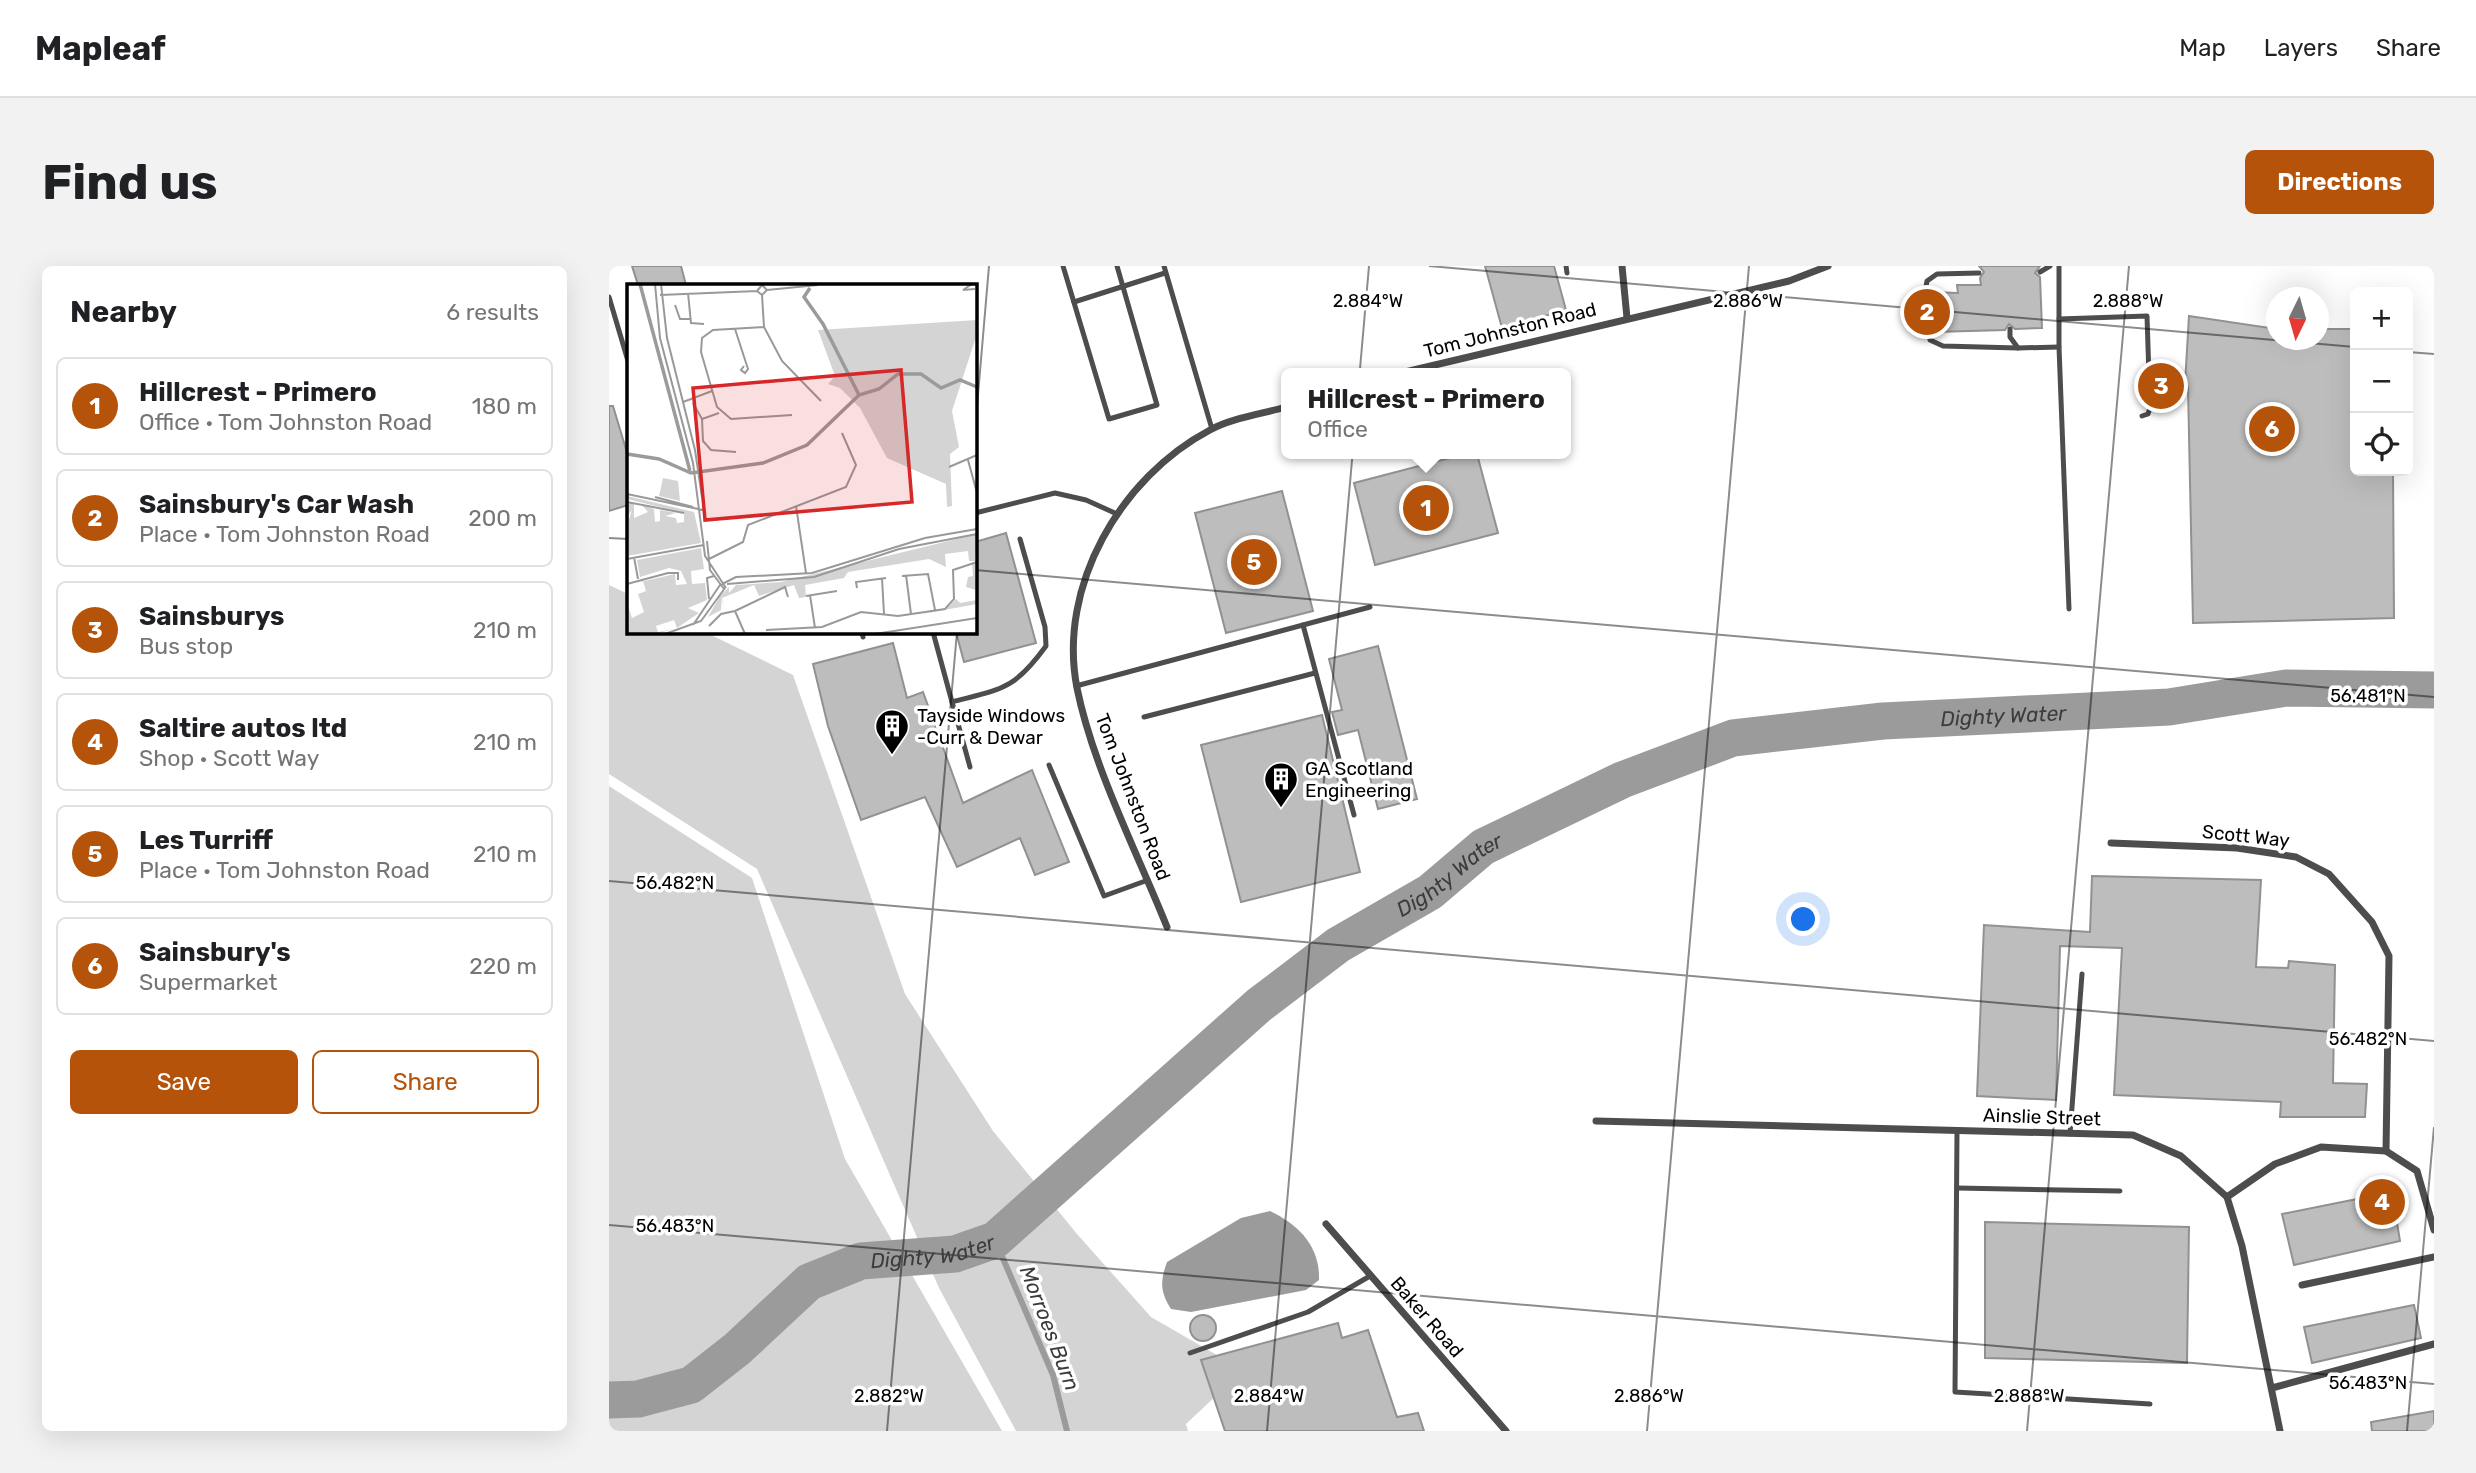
<!DOCTYPE html>
<meta charset="utf-8">
<style>
:root{--surface:#fff;--page:#f2f2f2;--text:#202124;--muted:#757577;--line:#e0e0e0;--accent:#b45309}
body{margin:0;font-family:Rubik,sans-serif;background:var(--page);color:var(--text)}
.controls{position:absolute;right:21px;top:21px;display:grid;overflow:hidden;border-radius:10px;box-shadow:0 7px 28px #0002}
.controls button{width:63px;height:63px;display:grid;place-items:center;padding:0;border:0;border-bottom:2px solid var(--line);background:var(--surface);color:var(--text);font:35px sans-serif}
.compass{position:absolute;left:1657px;top:21px;width:63px;height:63px;border-radius:50%;background:var(--surface);box-shadow:0 7px 28px #0002;rotate:185deg}
.you{position:absolute;left:1195px;top:654px;width:24px;height:24px;margin:-18px;border:5px solid #fff;border-radius:50%;background:#1a73e8;box-shadow:0 0 0 10px #1a73e833}
.badge{display:grid;place-items:center;width:46px;height:46px;border-radius:50%;background:var(--accent);color:#fff;font-size:23px;font-weight:700}
.pin{position:absolute;translate:-50% -50%;border:4px solid #fff;box-shadow:0 2px 7px #0006}
.popup{position:absolute;left:672px;top:102px;width:290px;height:91px;box-sizing:border-box;display:grid;place-content:center;border-radius:10px;background:var(--surface);filter:drop-shadow(0 2px 5px #0005);font-size:23px;white-space:nowrap;color:var(--muted)}
.popup b{font-size:26px;color:var(--text)}
.popup::after{content:'';position:absolute;left:50%;top:100%;margin-left:-14px;border:14px solid transparent;border-top-color:var(--surface)}
.list{margin:0;padding:0;list-style:none}
h2{display:flex;justify-content:space-between;align-items:center;height:91px;margin:0;padding:0 28px;font-size:30px}
h2 small{font-size:23px;font-weight:400;color:var(--muted)}
.list li{display:grid;grid-template-columns:46px 1fr auto;gap:21px;align-items:center;box-sizing:border-box;height:98px;margin:0 14px 14px;padding:0 14px;border:2px solid var(--line);border-radius:10px}
.list b{display:block;font-size:26px;white-space:nowrap}
.list p{margin:0;font-size:23px;white-space:nowrap;color:var(--muted)}
.list em{font-size:23px;font-style:normal;color:var(--muted)}
.actions{display:flex;gap:14px;padding:21px 28px}
.actions a{flex:1;padding:16px 0;border:2px solid var(--accent);border-radius:10px;text-align:center;font-size:24px;color:var(--accent)}
.actions .main{background:var(--accent);color:#fff}
.icon{flex:none;width:38px;height:38px;fill:none;stroke:currentColor;stroke-width:2;stroke-linecap:round;stroke-linejoin:round}
.map{position:relative;flex:none;width:1825px;height:1165px;overflow:hidden;border-radius:10px}
header{display:flex;align-items:center;gap:42px;box-sizing:border-box;height:98px;padding:0 35px;background:var(--surface);border-bottom:2px solid var(--line)}
header strong{font-size:33px}
nav{display:flex;gap:38px;margin-inline-start:auto;font-size:24px}
.intro{display:flex;align-items:center;justify-content:space-between;box-sizing:border-box;height:168px;padding:0 42px}
h1{margin:0;font-size:49px}
.button{padding:18px 32px;border-radius:10px;background:var(--accent);color:#fff;font-size:24px;font-weight:700}
main{display:flex;gap:42px;padding:0 42px}
aside{flex:1;background:var(--surface);border-radius:10px;box-shadow:0 7px 28px #0002}
.map>svg:first-child{display:block}
</style>
<header>
<strong>Mapleaf</strong>
<nav><a>Map</a><a>Layers</a><a>Share</a></nav>
</header>
<div class="intro"><h1>Find us</h1><a class="button">Directions</a></div>
<main>
<aside>
<h2>Nearby<small>6 results</small></h2>
<ul class="list">
<li><span class="badge">1</span><div><b>Hillcrest - Primero</b><p>Office · Tom Johnston Road</p></div><em>180 m</em></li>
<li><span class="badge">2</span><div><b>Sainsbury's Car Wash</b><p>Place · Tom Johnston Road</p></div><em>200 m</em></li>
<li><span class="badge">3</span><div><b>Sainsburys</b><p>Bus stop</p></div><em>210 m</em></li>
<li><span class="badge">4</span><div><b>Saltire autos ltd</b><p>Shop · Scott Way</p></div><em>210 m</em></li>
<li><span class="badge">5</span><div><b>Les Turriff</b><p>Place · Tom Johnston Road</p></div><em>210 m</em></li>
<li><span class="badge">6</span><div><b>Sainsbury's</b><p>Supermarket</p></div><em>220 m</em></li>
</ul>
<div class="actions"><a class="main">Save</a><a>Share</a></div>
</aside>
<div class="map">
<svg width="1825" height="1165" viewBox="0 0 1825 1165">
<rect width="100%" height="100%" fill="#fff"/>
<!-- green -->
<g fill="#d4d4d4">
<path d="M0 319 19 328V366H96L184 409 296 728 384 865 468 968 542 1051 613 1092 644 1095 577 1158 579 1165H407L330 1022 148 603 0 508Z"/>
<path d="M0 520 143 612 236 893 393 1165H0Z"/>
</g>
<!-- water -->
<path fill="#9b9b9b" d="M661 945C690 959 711 980 710 1014L697 1024 582 1046 562 1043C551 1026 551 1015 558 996L632 952Z"/>
<g fill="none" stroke-linecap="round" stroke-linejoin="round">
<!-- stream -->
<path stroke="#9b9b9b" stroke-width="6" d="M386 974 444 1109 458 1165"/>
<!-- river -->
<path stroke="#9b9b9b" stroke-width="37" id="s1" d="M0 1134 29 1133 82 1119 128 1083 200 1016 252 995 346 988 386 974 650 739 729 679 821 626 874 581 1013 514 1124 472 1274 455 1560 441 1677 422 1825 424"/>
</g>
<!-- building -->
<g fill="#bdbdbd" stroke="#919191" stroke-width="2">
<path d="M23 0H72L77 19H29Z"/>
<path d="M876 0H945L957 44 893 62Z"/>
<path d="M1370 0H1431L1426 7 1431 11 1433 62 1406 63 1400 58 1396 64 1325 66 1320 61 1310 66 1309 26 1317 31 1321 26 1349 27 1348 19H1372L1371 12 1375 6Z"/>
<path d="M1580 50 1668 63V74H1710V63H1746V205H1784L1785 352 1584 357 1579 121 1576 118Z"/>
<path d="M0 140H4L19 190V239L0 245Z"/>
<path d="M856 188H868L889 267 766 299 745 217Z"/>
<path d="M673 225 704 345 617 367 586 247Z"/>
<path d="M397 267 427 377 355 396 347 366H366V276Z"/>
<path d="M284 377 298 432 314 426 354 537 423 504 460 596 426 609 411 572 348 601 316 531 252 554 219 460 204 398Z"/>
<path d="M769 380 808 533 769 543 749 464 729 469 723 446 733 444 720 393Z"/>
<path d="M713 449 751 606 632 636 592 479Z"/>
<path d="M1483 610 1652 614 1647 701 1679 702 1680 695 1726 699 1724 817 1758 818 1756 851H1671L1672 836 1505 829 1513 682 1451 680 1447 834 1368 830 1375 659 1481 666Z"/>
<path d="M1783 926 1791 975 1685 999 1673 948Z"/>
<path d="M1376 956 1580 961 1578 1097 1376 1092Z"/>
<path d="M1805 1039 1812 1072 1703 1097 1695 1061Z"/>
<circle cx="594" cy="1062" r="13"/>
<path d="M729 1057 733 1072 759 1064 788 1151 809 1147 815 1165H616L592 1094Z"/>
<path d="M1825 1145V1165H1763L1762 1156Z"/>
</g>
<g fill="none" stroke-linecap="round" stroke-linejoin="round">
<!-- service -->
<g stroke="#4d4d4d" stroke-width="5">
<path d="M454 0 500 153 548 139 508 0"/>
<path d="M555 0 603 163"/>
<path d="M957 0 958 7"/>
<path d="M1450 0V81L1460 343"/>
<path d="M1431 6 1441 0"/>
<path d="M1316 26 1318 15 1328 8 1370 7"/>
<path d="M0 31 19 95"/>
<path d="M465 36 556 7"/>
<path d="M1450 53 1538 50 1541 142 1539 148 1533 150"/>
<path d="M1401 63V71L1409 82 1450 81"/>
<path d="M1320 66 1321 74 1334 80 1409 82"/>
<path d="M366 247 446 227 477 234 508 248"/>
<path d="M694 359 745 549"/>
<path d="M253 366 254 371"/>
<path d="M324 366 343 436C393 423 405 424 437 380L436 361 411 273"/>
<path d="M467 420 761 341"/>
<path d="M343 436 361 501"/>
<path d="M535 451 706 407"/>
<path d="M440 499 495 630 539 614"/>
<path d="M1348 865 1346 1126 1541 1138"/>
<path d="M1461 868 1473 708"/>
<path d="M1348 922 1511 925"/>
<path d="M581 1087 699 1046 761 1010"/>
</g>
<!-- minor -->
<g stroke="#4d4d4d" stroke-width="7">
<path d="M1013 0 1018 52"/>
<path d="M792 107 1180 15 1219 0"/>
<path d="M1502 577 1628 582 1687 591 1720 608 1763 656 1780 690 1777 885"/>
<path d="M558 661C528 586 484 501 468 422 448 320 512 211 601 164 623 152 653 148 677 141"/>
<path d="M987 855 1524 869 1572 890 1618 931 1633 980 1671 1165"/>
<path d="M1618 931 1666 898 1712 881 1777 885 1808 905 1825 964"/>
<path d="M717 958 897 1165"/>
<path d="M1693 1019 1825 991"/>
<path d="M1663 1122 1825 1078"/>
</g>
</g>
<!-- ticks -->
<path fill="none" stroke="#000" stroke-width="2" stroke-opacity="0.45" d="M820 0 1746 81M1799 86 1825 88M366 164 380 0M0 272 19 273M366 304 1825 431M0 615 1825 775M0 959 1825 1118M278 1165 348 366M658 1165 760 0M1038 1165 1140 0M1418 1165 1520 0M1798 1165 1825 861"/>
<!-- icons -->
<defs>
<g id="building-pin" transform="scale(1.75)"><path d="M0 17L-7.5 6A9.5 9.5 0 1 1 7.5 6Z" fill="#000" stroke="#fff"/><path d="M-4-6H4V6H1V3H-1V6H-4ZM-2.5-4.3h1.7v1.8h-1.7ZM.8-4.3h1.7v1.8H.8ZM-2.5-1h1.7V.8h-1.7ZM.8-1h1.7V.8H.8Z" fill="#fff"/></g>
</defs>
<g fill-rule="evenodd">
<use href="#building-pin" x="283" y="460"/>
<use href="#building-pin" x="672" y="513"/>
</g>
<g text-anchor="middle" dominant-baseline="central" stroke-width="7" stroke-linejoin="round" paint-order="stroke">
<!-- street labels -->
<g font-size="19" fill="#000" stroke="#fff">
<text transform="translate(901 64) rotate(-14)">Tom Johnston Road</text>
<text transform="translate(524 531) rotate(69)">Tom Johnston Road</text>
<text transform="translate(1637 570) rotate(6)">Scott Way</text>
<text transform="translate(1433 851) rotate(2)">Ainslie Street</text>
<text transform="translate(818 1051) rotate(49)">Baker Road</text>
</g>
<!-- poi labels -->
<g font-size="19" fill="#000" stroke="#fff" text-anchor="start">
<text x="308" y="449">Tayside Windows<tspan x="308" dy="22">-Curr &amp; Dewar</tspan></text>
<text x="696" y="502">GA Scotland<tspan x="696" dy="22">Engineering</tspan></text>
</g>
<!-- water labels -->
<g font-size="21" font-style="italic" fill="#3c3c3c" stroke="#fff">
<text stroke="none"><textPath href="#s1" startOffset="1606">Dighty Water</textPath></text>
<text stroke="none"><textPath href="#s1" startOffset="1018">Dighty Water</textPath></text>
<text stroke="none"><textPath href="#s1" startOffset="369">Dighty Water</textPath></text>
<text transform="translate(441 1062) rotate(69)">Morroes Burn</text>
</g>
</g>
<!-- overview -->
<g transform="translate(18 18)">
<rect width="350" height="350" fill="#fff"/>
<path d="M350 36V50L325 127 332 163 323 170 325 222 320 223 319 200 260 174 233 124 213 104 201 100 208 92 191 46ZM36 194 51 197 53 217 32 212ZM0 212 67 228 74 259 0 272V241L5 226 0 233V219H7V234L21 228 15 221 27 225 28 238 33 237V226L49 229 38 232 49 234 50 239 57 238V229L0 215ZM350 250 348 277H342L341 267 318 270 319 283 302 275 221 288 217 294 178 301 179 313 172 314 167 301 132 312 127 301 95 314 98 325 95 312 94 326 81 333 93 312 102 303V309L109 301 154 298ZM74 264 77 285 64 287 65 300 78 299 80 316 61 324 72 329 50 344 47 336 29 342 31 348 47 345 28 350H0V319L5 334 17 328 11 310 19 307 16 297 9 299 48 290 49 301 60 300 54 287 42 284 13 293 10 276ZM345 280H350V320L284 332 319 325 329 315 333 319 350 316 349 306 339 303 341 293 346 292Z" fill="#d4d4d4"/>
<path fill="none" stroke="#9b9b9b" stroke-width="3.5" d="M13 0 63 187M183 4 177 13 196 40 232 111M0 170 32 175 64 189 136 179 180 161 232 111 252 105 271 90H294L314 104 333 96 350 103"/>
<path fill="none" stroke="#999" stroke-width="2" d="M28 0 33 54 66 179 78 272 99 304M34 0 40 54 68 166 75 213M345 0 336 6 348 5M140 6 191 1M61 9 64 39 77 40M33 11 130 7 135 11 140 6 135 1 130 7M135 11 137 43 155 77 194 117M48 21 53 35H64M137 43 86 46 75 54 74 68 90 123 104 135 165 131M108 45 121 85 118 89 114 86 117 82M56 118 85 107M66 119 75 135 92 129M75 135 76 157 84 166 109 168M341 176 350 209M322 183 350 171M0 210 76 226M28 213 66 223M0 218 57 229M169 222 179 289M80 257 83 286 97 305M7 273 11 295M0 275 77 261M82 275 116 258 121 241 219 203 229 181 215 149M279 291 284 330M275 292 301 290 308 326M255 294 257 330M0 300 41 289H51V296M100 300 187 293 272 265 350 250M230 304 229 298 259 294M183 311 188 344M179 312 210 307M82 315 80 294 87 292M108 327 158 303 161 313M108 327 118 350M66 341 93 301 109 293 185 289 298 254 350 245M82 342 94 330 108 327M139 346 195 343 234 328 271 332 318 325 327 315 326 286 350 278M38 350 74 337 98 304M248 350 350 334"/>
<path fill="#d62828" fill-opacity="0.15" stroke="#d62828" stroke-width="3.5" d="M274 86 285 218 78 236 66 104Z"/>
<rect width="350" height="350" fill="none" stroke="#000" stroke-width="3.5"/>
</g>
<g font-size="18" text-anchor="middle" fill="#000" stroke="#fff" stroke-width="7" stroke-linejoin="round" paint-order="stroke">
<text x="759" y="41">2.884°W</text>
<text x="1139" y="41">2.886°W</text>
<text x="1519" y="41">2.888°W</text>
<text x="1759" y="436">56.481°N</text>
<text x="66" y="623">56.482°N</text>
<text x="1759" y="779">56.482°N</text>
<text x="66" y="966">56.483°N</text>
<text x="1759" y="1123">56.483°N</text>
<text x="280" y="1136">2.882°W</text>
<text x="660" y="1136">2.884°W</text>
<text x="1040" y="1136">2.886°W</text>
<text x="1420" y="1136">2.888°W</text>
</g>
</svg>
<div class="controls">
<button>+</button>
<button>−</button>
<button><svg class="icon" aria-label="locate" viewBox="0 0 24 24"><circle cx="12" cy="12" r="6"/><path d="M12 2v4M12 18v4M2 12h4M18 12h4"/></svg></button>
</div>
<svg class="compass" viewBox="-18 -18 36 36"><path d="M0-13l5 13h-10z" fill="#e53935"/><path d="M0 13l5-13h-10z" fill="#757577"/></svg>
<div class="you"></div>
<div class="pin badge" style="left:817px;top:242px">1</div>
<div class="popup"><b>Hillcrest - Primero</b>Office</div>
<div class="pin badge" style="left:1318px;top:46px">2</div>
<div class="pin badge" style="left:1552px;top:120px">3</div>
<div class="pin badge" style="left:1773px;top:936px">4</div>
<div class="pin badge" style="left:645px;top:296px">5</div>
<div class="pin badge" style="left:1663px;top:163px">6</div>
</div>
</main>
